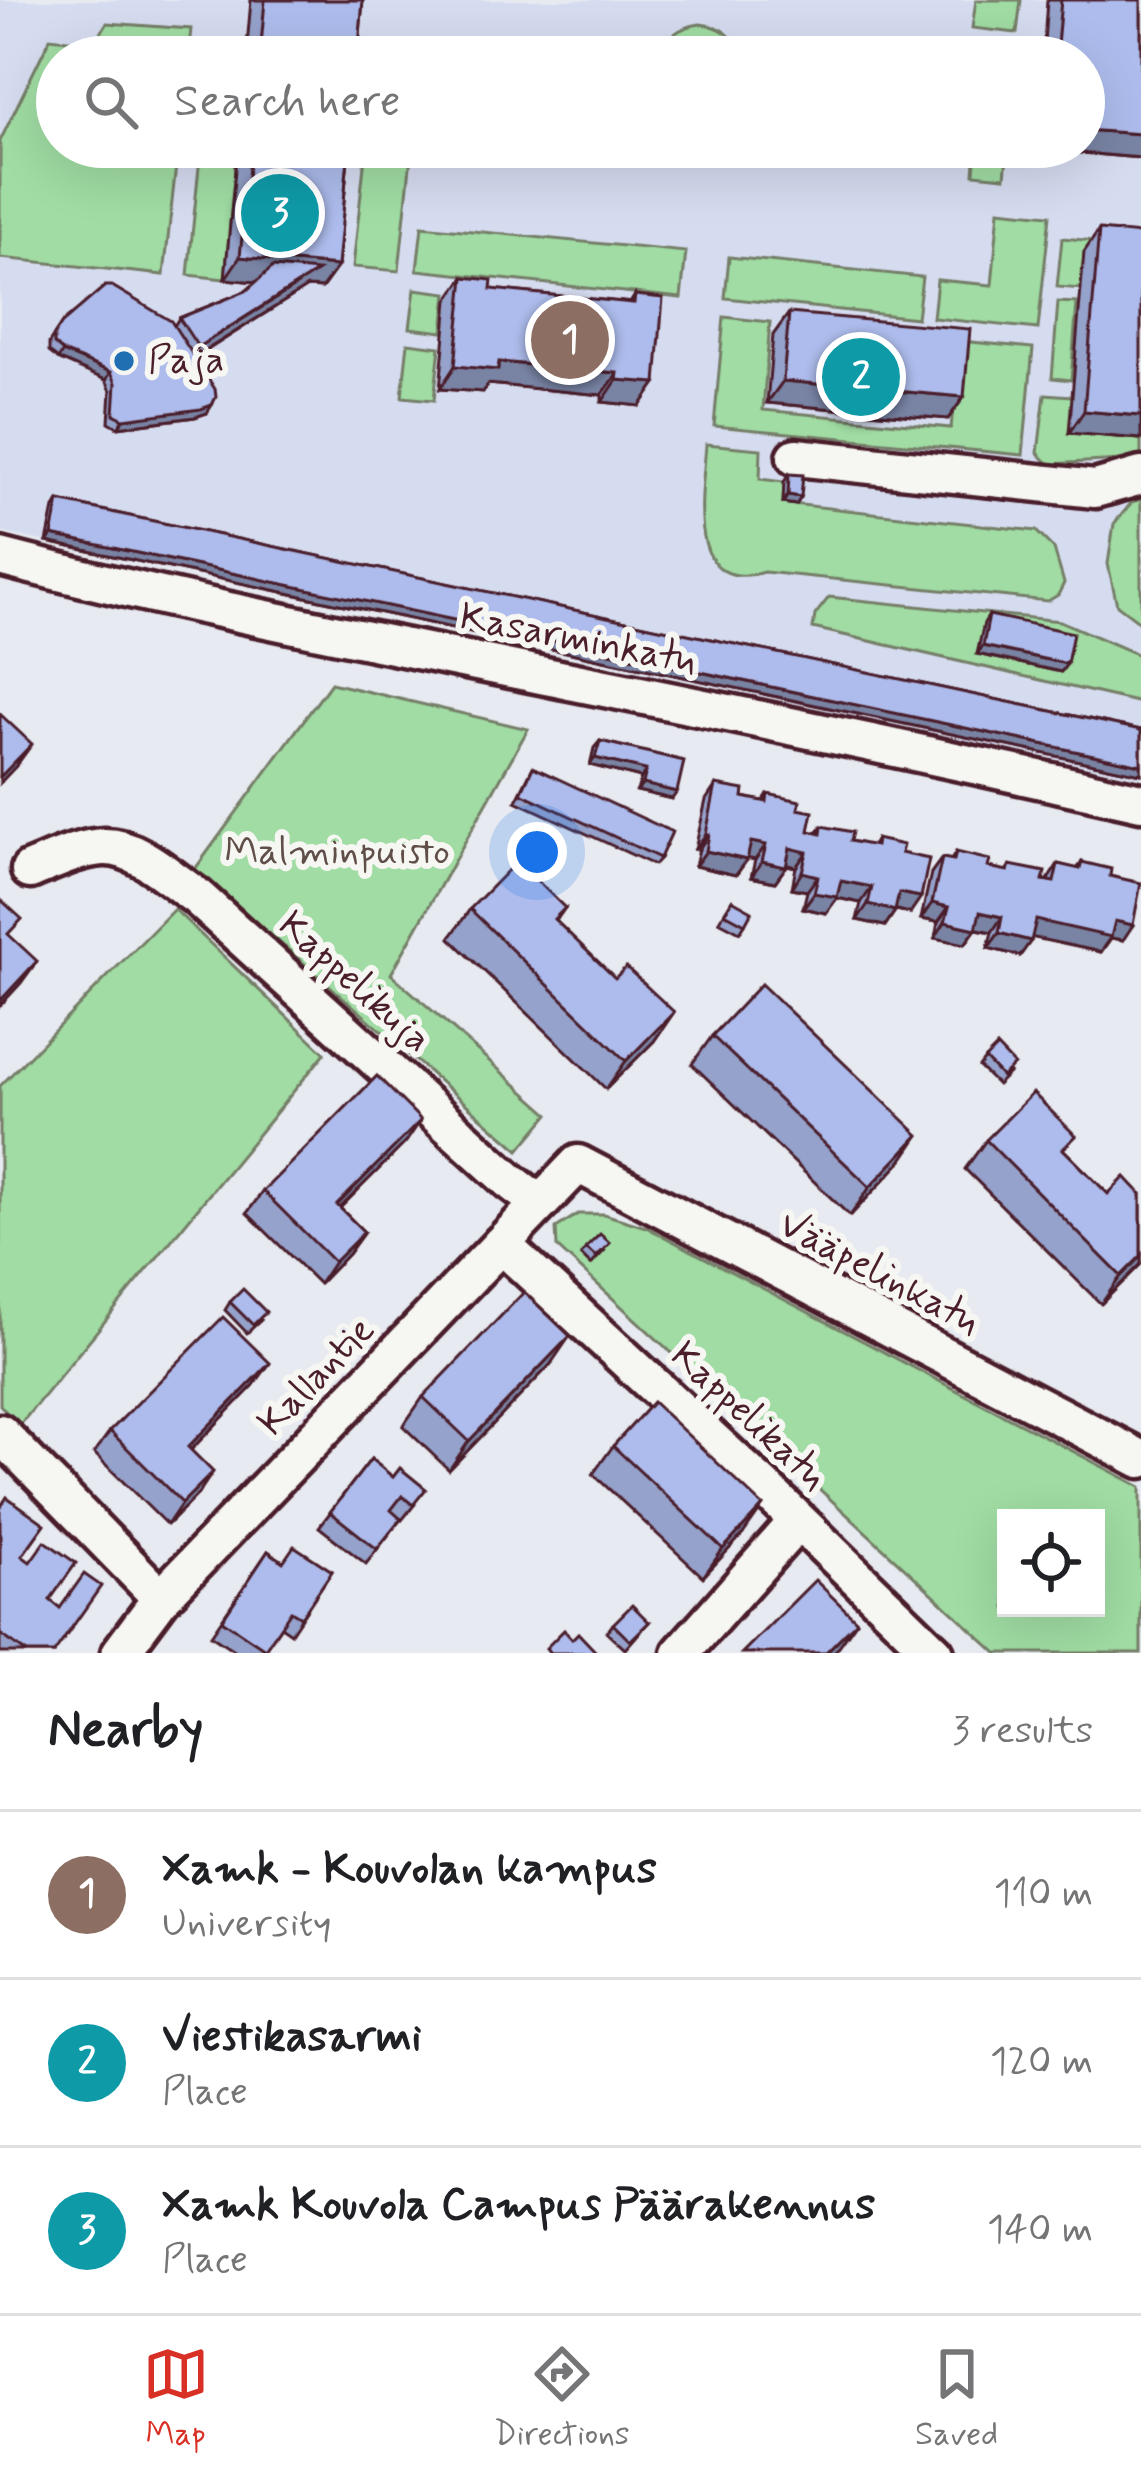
<!DOCTYPE html>
<meta charset="utf-8">
<style>
:root{--surface:#fff;--page:#f6f6f6;--text:#202124;--muted:#757577;--line:#e0e0e0;--accent:#d93025}
body{margin:0;font-family:Mynerve,sans-serif;background:var(--page);color:var(--text)}
.controls{position:absolute;right:36px;bottom:36px;display:grid;overflow:hidden;border-radius:0px;box-shadow:0 12px 48px #0002}
.controls button{width:108px;height:108px;display:grid;place-items:center;padding:0;border:0;border-bottom:3px solid var(--line);background:var(--surface);color:var(--text);font:60px sans-serif}
.you{position:absolute;left:537px;top:852px;width:42px;height:42px;margin:-30px;border:9px solid #fff;border-radius:50%;background:#1a73e8;box-shadow:0 0 0 18px #1a73e833}
.badge{display:grid;place-items:center;width:78px;height:78px;border-radius:50%;background:var(--accent);color:#fff;font-size:39px;font-weight:700}
.pin{position:absolute;translate:-50% -50%;border:6px solid #fff;box-shadow:0 3px 12px #0006}
.list{margin:0;padding:0;list-style:none}
h2{display:flex;justify-content:space-between;align-items:center;height:156px;margin:0;padding:0 48px;font-size:51px}
h2 small{font-size:39px;font-weight:400;color:var(--muted)}
.list li{display:grid;grid-template-columns:78px 1fr auto;gap:36px;align-items:center;box-sizing:border-box;height:168px;padding:0 48px;border-top:3px solid var(--line)}
.list b{display:block;font-size:45px;white-space:nowrap}
.list p{margin:0;font-size:39px;white-space:nowrap;color:var(--muted)}
.list em{font-size:39px;font-style:normal;color:var(--muted)}
.icon{flex:none;width:66px;height:66px;fill:none;stroke:currentColor;stroke-width:2;stroke-linecap:round;stroke-linejoin:round}
.map{position:relative;flex:none;width:1141px;height:1653px;overflow:hidden}
.search{position:absolute;background:var(--surface);box-shadow:0 12px 48px #0002;left:36px;right:36px;top:36px;height:132px;display:flex;align-items:center;gap:30px;box-sizing:border-box;padding:0 42px;border-radius:66px;color:var(--muted);font-size:45px}
.sheet{height:660px;background:var(--surface)}
nav{display:flex;justify-content:space-around;align-items:center;box-sizing:border-box;height:168px;border-top:3px solid var(--line);background:var(--surface);font-size:33px;color:var(--muted)}
nav a{display:grid;justify-items:center;gap:6px}
nav .on{color:var(--accent)}
.map>svg:first-child{display:block}
</style>
<div class="map">
<svg width="1141" height="1653" viewBox="0 0 1141 1653">
<rect width="100%" height="100%" fill="#e7eaf1"/>
<filter id="ink" filterUnits="userSpaceOnUse"><feTurbulence type="fractalNoise" baseFrequency=".00833" numOctaves="2"/><feDisplacementMap in="SourceGraphic" scale="24" xChannelSelector="R" yChannelSelector="G"/><feConvolveMatrix kernelMatrix="1 2 1 2 8 2 1 2 1" color-interpolation-filters="sRGB"/></filter>
<g filter="url(#ink)">
<!-- built -->
<path fill="#d6dcf0" fill-rule="evenodd" d="M0 0H1141V778L0 532ZM57 57H1084V147H57Z"/>
<!-- green -->
<g fill="#a0dca3" stroke="#757e67" stroke-width="3" fill-rule="evenodd">
<path d="M976 0H1021L1017 33 972 28Z"/>
<path d="M107 23 191 29 188 57H57V147H178L164 275 0 258V141L50 38 95 43Z"/>
<path d="M700 24C723 26 734 36 743 57H660C667 36 679 27 700 24Z"/>
<path d="M201 147H237L225 279 188 275Z"/>
<path d="M366 147H412L399 271 353 267Z"/>
<path d="M976 147H1008L1005 177 974 174Z"/>
<path d="M999 210 1050 215 1038 329 933 318 937 280 992 285Z"/>
<path d="M422 226 686 252 681 298 417 270Z"/>
<path d="M1062 238 1141 245 1084 253 1081 289 1057 287Z"/>
<path d="M729 257 922 277 917 318 725 298Z"/>
<path d="M415 289 447 293 443 332 410 328Z"/>
<path d="M1058 302 1077 303 1071 380 1052 378Z"/>
<path d="M724 317 770 322 763 410 951 428 960 341 1033 348 1023 455 714 426Z"/>
<path d="M408 343 440 347 434 400 402 397Z"/>
<path d="M1045 394 1072 396 1141 439V459L1049 464 1038 453Z"/>
<path d="M706 444 761 449 760 479 784 482 783 503 1036 531 1054 549 1064 583 1058 595 1048 601 764 572C683 595 703 491 706 444Z"/>
<path d="M1141 499V623L1117 605 1108 564 1114 524 1132 502Z"/>
<path d="M829 597 1060 621 1141 656V703L813 628 815 615Z"/>
<path d="M331 683 528 729 391 974 549 1114 519 1150 195 869Z"/>
<path d="M174 909 325 1053 19 1426 0 1405V1086Z"/>
<path d="M578 1214H604L646 1227 1141 1487V1653H997L557 1247 556 1228ZM1006 1518H1096V1608H1006Z"/>
</g>
<g fill="none" stroke-linecap="round" stroke-linejoin="round">
<!-- street casing -->
<g stroke="#4a1f2b" stroke-width="45">
<g id="street">
<path d="M796 457 1095 489 1141 476"/>
<path d="M0 557C188 606 380 642 570 681 761 719 951 759 1141 802"/>
<path d="M30 870C53 861 79 848 104 847 137 846 170 878 196 896L510 1181 539 1203"/>
<path d="M501 1244 774 1497 935 1653"/>
<path d="M0 1433 161 1598"/>
<path d="M120 1653 161 1598 578 1164 1141 1459"/>
<path d="M681 1653 798 1521"/>
</g>
</g>
<!-- street -->
<use href="#street" stroke="#f6f6f2" stroke-width="36"/>
</g>
<!-- wall -->
<g fill="#95a2cb" stroke="#4a1f2b" stroke-width="3">
<path d="M251 0H363L358 57H246Z"/>
<path d="M1047 0H1141V158L1035 149V147H1084V57H1043Z"/>
<path d="M237 147H349L338 266 322 288 307 287 195 358 207 413 195 417 118 427 109 422 111 391 106 380 58 359 49 352V343L62 323 174 326 179 318 246 291 256 282 225 279Z"/>
<path d="M1099 230 1141 439 1069 433 1084 252Z"/>
<path d="M464 277 491 289 630 303 635 295 656 383 640 406 602 402V395L488 384 483 392 440 389 448 300Z"/>
<path d="M789 313 964 397 948 419 767 403 773 335Z"/>
<path d="M789 474 801 497 796 505 783 503 784 482Z"/>
<path d="M59 501 1141 730V774L47 542 54 508Z"/>
<path d="M989 615 1061 672 977 654 984 623Z"/>
<path d="M600 741 684 761 672 799 637 791 641 778 590 765 594 748Z"/>
<path d="M533 767 660 858 654 865 516 801Z"/>
<path d="M716 785 743 797 763 801 768 794 798 809 809 831 817 833 822 826 850 841 872 846 876 839 901 853 910 913 896 910 885 926 857 920 861 903 837 898 826 913 803 908 807 891 792 888 796 867 787 865 775 882 751 877 755 860 748 858 736 875 695 866 699 849H695L706 800Z"/>
<path d="M956 852 988 867 1006 871 1010 865 1047 881 1058 864 1077 869 1082 862 1110 876 1123 940 1111 938 1101 952 1032 937 1020 956 988 948 992 932 976 929 965 944 935 938 938 922 921 919 931 873 942 858 951 860Z"/>
<path d="M732 900 745 924 740 932 719 921Z"/>
<path d="M565 908 556 921 615 978 674 1012 654 1041 606 1089 450 938 470 909Z"/>
<path d="M712 1036 899 1164 850 1216 692 1064Z"/>
<path d="M985 1059 1009 1073 997 1085 979 1067Z"/>
<path d="M986 1140 1065 1151 1108 1194H1141V1264L1101 1304 965 1169Z"/>
<path d="M406 1142 340 1208 364 1232 348 1254 319 1284 247 1213 263 1191Z"/>
<path d="M586 1248 604 1251 591 1265 581 1255Z"/>
<path d="M230 1302 261 1320 247 1333 225 1310Z"/>
<path d="M550 1365 449 1470 403 1426 423 1397Z"/>
<path d="M254 1385 191 1450 198 1494 167 1525 94 1453 110 1431Z"/>
<path d="M613 1446 743 1534 703 1577 593 1474Z"/>
<path d="M371 1459 415 1504 402 1520 401 1519 366 1564 319 1527Z"/>
<path d="M0 1508 22 1556 54 1653H0Z"/>
<path d="M268 1551 283 1561 332 1571 291 1633 281 1626 262 1653H238L211 1635Z"/>
<path d="M649 1622 625 1649 607 1632 613 1624Z"/>
</g>
<!-- shaded-wall -->
<g fill="#7984a5" stroke="#4a1f2b" stroke-width="3">
<path d="M1084 130 1141 134V158L1035 149 1036 147H1084Z"/>
<path d="M240 257 338 266 322 288 307 287 187 362 198 347 296 286 225 279Z"/>
<path d="M63 352 111 372 106 380 58 359Z"/>
<path d="M499 362 618 373 602 395 488 384 483 392 440 389 455 366Z"/>
<path d="M617 380 656 383 640 406 602 402Z"/>
<path d="M783 381 964 397 948 419 767 403Z"/>
<path d="M212 405 207 413 195 417 118 427 124 419Z"/>
<path d="M1084 411 1141 416V439L1069 433Z"/>
<path d="M788 495 801 497 796 505 783 503Z"/>
<path d="M52 535 1141 765V774L47 542Z"/>
<path d="M983 646 1067 664 1061 672 977 654Z"/>
<path d="M32 744 16 766 0 783V777Z"/>
<path d="M595 758 646 770 641 778 590 765Z"/>
<path d="M643 784 677 792 672 799 637 791Z"/>
<path d="M706 834H709L699 849H695Z"/>
<path d="M751 842 766 845 755 860 741 857Z"/>
<path d="M790 848 807 852 796 867 780 863Z"/>
<path d="M706 851 747 860 736 875 695 866Z"/>
<path d="M762 862 786 867 775 882 751 877Z"/>
<path d="M802 872 818 876 807 891 792 888Z"/>
<path d="M841 881 872 887 861 903 837 898 826 913 803 908 814 893Z"/>
<path d="M899 893 921 897 910 913 888 908Z"/>
<path d="M932 903 949 907 938 922 921 919Z"/>
<path d="M868 904 895 911 885 926 857 920Z"/>
<path d="M980 912 1002 917 992 932 969 927Z"/>
<path d="M1036 920 1115 921 1133 925 1123 940 1111 938 1101 952 1025 936Z"/>
<path d="M945 922 976 929 965 944 935 938Z"/>
<path d="M999 933 1031 941 1020 956 988 948Z"/>
<path d="M37 961 21 983 0 1006V1001Z"/>
<path d="M674 1012 654 1041 606 1089 626 1061Z"/>
<path d="M421 1120 406 1142 321 1227 337 1205Z"/>
<path d="M919 1135 899 1164 850 1216 870 1187Z"/>
<path d="M364 1232 348 1254 319 1284 334 1262Z"/>
<path d="M1141 1256V1264L1101 1304 1121 1276Z"/>
<path d="M570 1336 550 1365 449 1470 469 1441Z"/>
<path d="M270 1363 254 1385 172 1469 188 1447Z"/>
<path d="M213 1472 198 1494 167 1525 182 1503Z"/>
<path d="M763 1506 743 1534 703 1577 723 1549Z"/>
<path d="M857 1621 837 1649 833 1653H825Z"/>
</g>
<!-- building -->
<g fill="#adbcec" stroke="#4a1f2b" stroke-width="3">
<path d="M265 0H363L358 57H260Z"/>
<path d="M1061 0H1141V134L1084 130V57H1056Z"/>
<path d="M251 147H349L338 266 240 257Z"/>
<path d="M1099 230 1141 234V416L1084 411Z"/>
<path d="M273 267 318 271 198 347 179 318 246 291Z"/>
<path d="M464 277 492 280 491 289 634 303 635 295 663 298 656 383 617 380 618 373 499 362 498 370 455 366Z"/>
<path d="M105 286H112L171 321 215 389 216 397 212 405 201 409 124 419 114 414 116 383 111 372 63 352 54 344V335L62 323Z"/>
<path d="M789 313 970 329 964 397 783 381Z"/>
<path d="M789 474 803 475 801 497 788 495Z"/>
<path d="M59 501 1141 730V765L52 535Z"/>
<path d="M989 615 1073 633 1067 664 983 646Z"/>
<path d="M0 714 32 744 0 777Z"/>
<path d="M600 741 684 761 677 792 643 784 646 770 595 758Z"/>
<path d="M533 767 672 832 660 858 521 793Z"/>
<path d="M716 785 744 790 743 797 767 802 768 794 800 801 798 809 813 812 809 831 821 834 822 826 852 832 850 841 875 846 876 839 903 845 901 853 929 859 921 897 899 893 895 911 868 904 872 887 841 881 837 897 814 893 818 876 802 872 807 852 790 848 786 867 762 862 766 845 751 842 747 860 706 851 709 834H706Z"/>
<path d="M956 852 990 860 988 867 1008 871 1010 865 1045 872 1043 880 1054 882 1058 864 1080 869 1082 862 1111 869 1110 876 1141 883 1133 925 1115 921 1111 937 1036 920 1031 941 999 933 1002 917 980 912 976 929 945 922 949 907 932 903 942 858 954 860Z"/>
<path d="M517 861 565 908 554 919 615 978 626 967 674 1012 626 1061 470 909Z"/>
<path d="M0 899 22 919 8 934 37 961 0 1001Z"/>
<path d="M732 900 752 911 745 924 725 913Z"/>
<path d="M761 984 919 1135 870 1187 712 1036Z"/>
<path d="M997 1047 1014 1065 1002 1077 985 1059Z"/>
<path d="M377 1076 421 1120 337 1205 364 1232 334 1262 263 1191Z"/>
<path d="M1033 1093 1076 1136 1063 1149 1108 1194 1125 1177 1141 1194V1256L1121 1276 986 1140Z"/>
<path d="M600 1234 610 1243 596 1257 586 1248Z"/>
<path d="M243 1289 266 1312 253 1325 230 1302Z"/>
<path d="M524 1292 570 1336 469 1441 423 1397Z"/>
<path d="M223 1317 270 1363 188 1447 213 1472 182 1503 110 1431Z"/>
<path d="M653 1402 763 1506 723 1549 613 1446Z"/>
<path d="M371 1459 393 1477 400 1468 426 1489 413 1505 402 1496 391 1510 401 1519 377 1549 330 1512Z"/>
<path d="M7 1497 45 1524 22 1556 30 1562 45 1541 76 1563 50 1600 60 1608 84 1574 101 1586 54 1653H27L0 1634V1508Z"/>
<path d="M294 1546 332 1571 301 1617 291 1611 265 1649 222 1620 268 1551 283 1562Z"/>
<path d="M815 1580 857 1621 825 1653H742Z"/>
<path d="M632 1605 649 1622 630 1641 613 1624Z"/>
<path d="M564 1630 572 1639 578 1633 597 1653H550L546 1648Z"/>
</g>
</g>
<!-- markers -->
<circle fill="#1f6fb2" stroke="#f6f6f2" stroke-width="4.5" cx="124" cy="361" r="12"/>
<g text-anchor="middle" dominant-baseline="central" stroke-width="12" stroke-linejoin="round" paint-order="stroke">
<!-- poi labels -->
<g font-size="39" fill="#4a1f2b" stroke="#f6f6f2" text-anchor="start">
<text x="148" y="361">Paja</text>
</g>
<!-- street labels -->
<g font-size="39" fill="#4a1f2b" stroke="#f6f6f2">
<text transform="translate(578 640) rotate(11)">Kasarminkatu</text>
<text transform="translate(354 983) rotate(42)">Kappelikuja</text>
<text transform="translate(879 1274) rotate(28)">Vääpelinkatu</text>
<text transform="translate(317 1377) rotate(-46)">Kallantie</text>
<text transform="translate(748 1417) rotate(43)">Kappelikatu</text>
</g>
<!-- park labels -->
<g font-size="39" fill="#604e49" stroke="#f6f6f2">
<text x="337" y="852">Malminpuisto</text>
</g>
</g>
</svg>
<div class="controls">
<button><svg class="icon" aria-label="locate" viewBox="0 0 24 24"><circle cx="12" cy="12" r="6"/><path d="M12 2v4M12 18v4M2 12h4M18 12h4"/></svg></button>
</div>
<div class="you"></div>
<div class="pin badge" style="left:570px;top:340px;background:#8d6e63">1</div>
<div class="pin badge" style="left:861px;top:377px;background:#0f9aa8">2</div>
<div class="pin badge" style="left:280px;top:213px;background:#0f9aa8">3</div>
<div class="search"><svg class="icon" aria-label="search" viewBox="0 0 24 24"><circle cx="10" cy="10" r="6"/><path d="M15 15l6 6"/></svg>Search here</div>
</div>
<section class="sheet">
<h2>Nearby<small>3 results</small></h2>
<ul class="list">
<li><span class="badge" style="background:#8d6e63">1</span><div><b>Xamk - Kouvolan kampus</b><p>University</p></div><em>110 m</em></li>
<li><span class="badge" style="background:#0f9aa8">2</span><div><b>Viestikasarmi</b><p>Place</p></div><em>120 m</em></li>
<li><span class="badge" style="background:#0f9aa8">3</span><div><b>Xamk Kouvola Campus Päärakennus</b><p>Place</p></div><em>140 m</em></li>
</ul>
</section>
<nav>
<a class="on"><svg class="icon" aria-label="map" viewBox="0 0 24 24"><path d="M3 6l6-2 6 2 6-2v14l-6 2-6-2-6 2zM9 4v14M15 6v14"/></svg>Map</a>
<a><svg class="icon" aria-label="directions" viewBox="0 0 24 24"><path d="M12 3l9 9-9 9-9-9zM9 14v-3h6M13 9l2 2-2 2"/></svg>Directions</a>
<a><svg class="icon" aria-label="saved" viewBox="0 0 24 24"><path d="M7 4h10v16l-5-4-5 4z"/></svg>Saved</a>
</nav>
